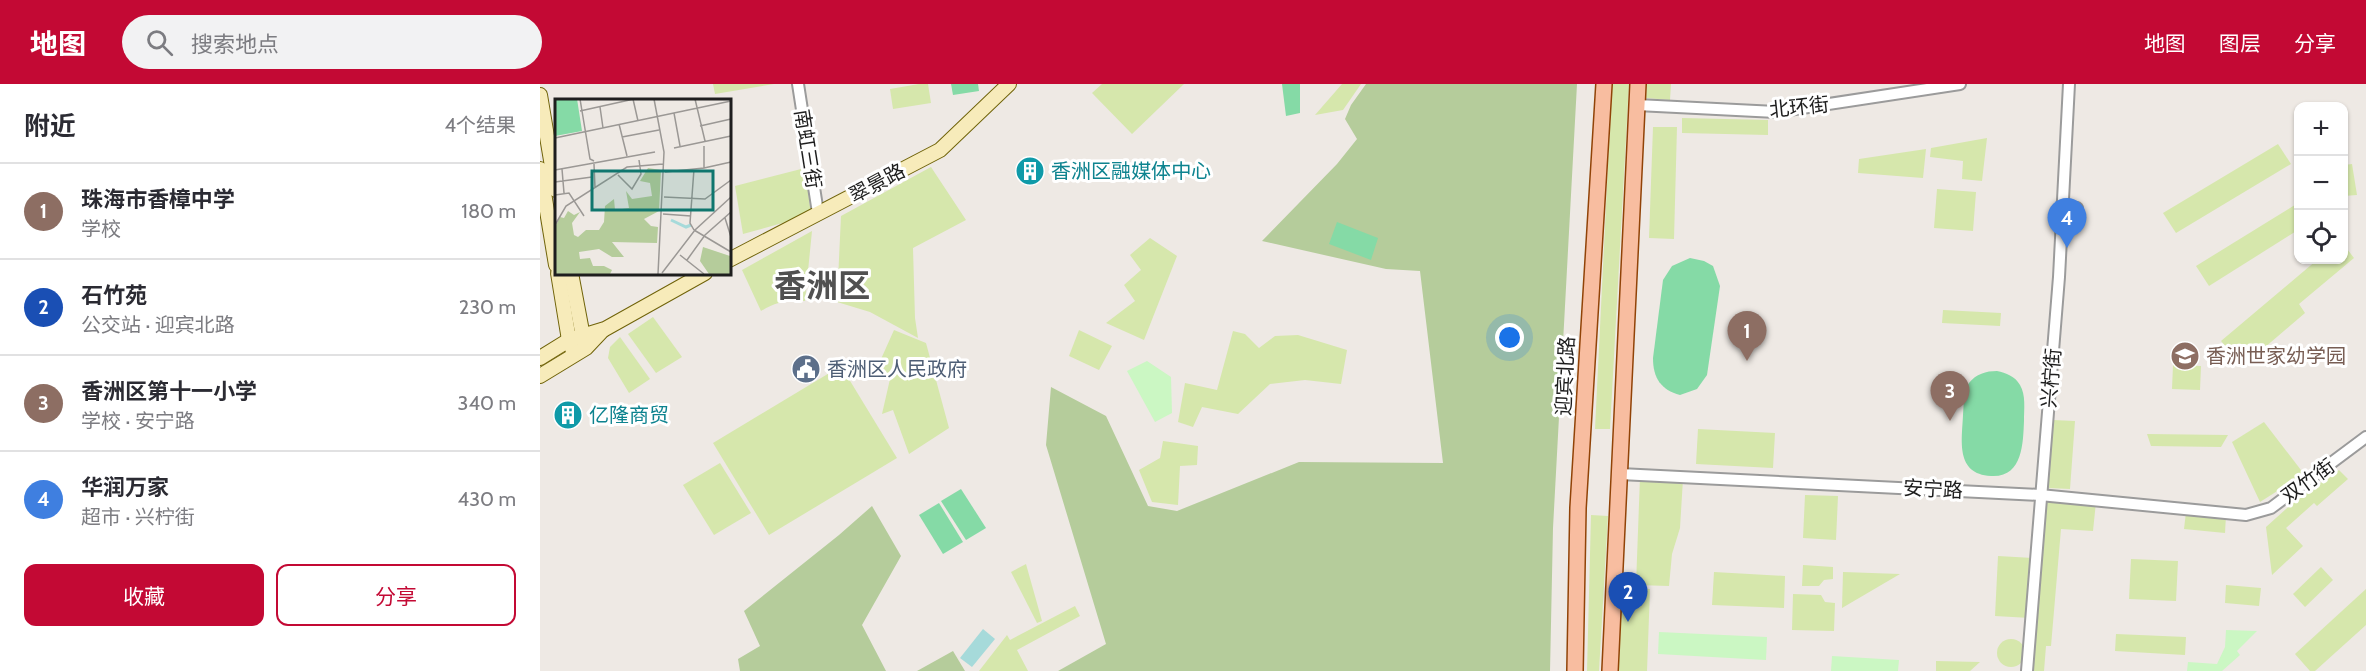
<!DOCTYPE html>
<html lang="zh">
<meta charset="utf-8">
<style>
:root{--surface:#fff;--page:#f2f2f3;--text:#2b2b33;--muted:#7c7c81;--line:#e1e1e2;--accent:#c30934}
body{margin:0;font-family:Cabin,"Noto Sans SC",sans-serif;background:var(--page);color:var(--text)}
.controls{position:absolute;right:18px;top:18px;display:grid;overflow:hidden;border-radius:12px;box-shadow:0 2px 4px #0004}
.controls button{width:54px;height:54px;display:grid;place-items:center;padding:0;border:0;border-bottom:2px solid var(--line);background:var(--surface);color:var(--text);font:30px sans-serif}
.you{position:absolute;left:970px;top:254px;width:21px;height:21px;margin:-15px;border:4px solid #fff;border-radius:50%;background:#1a73e8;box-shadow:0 0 0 9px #1a73e833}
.badge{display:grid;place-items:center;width:39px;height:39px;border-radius:50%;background:var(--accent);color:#fff;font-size:20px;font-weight:700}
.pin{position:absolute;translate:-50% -50px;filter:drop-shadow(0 2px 3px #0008)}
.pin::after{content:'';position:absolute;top:32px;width:21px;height:18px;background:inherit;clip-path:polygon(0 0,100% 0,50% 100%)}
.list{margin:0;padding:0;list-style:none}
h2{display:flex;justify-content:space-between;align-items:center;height:78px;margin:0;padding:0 24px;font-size:26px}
h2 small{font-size:20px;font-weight:400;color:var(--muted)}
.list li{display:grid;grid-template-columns:39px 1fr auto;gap:18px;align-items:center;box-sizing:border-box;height:96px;padding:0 24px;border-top:2px solid var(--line)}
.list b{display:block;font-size:22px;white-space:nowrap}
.list p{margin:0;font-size:20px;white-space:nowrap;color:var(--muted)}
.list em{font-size:20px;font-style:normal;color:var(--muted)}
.actions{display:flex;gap:12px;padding:18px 24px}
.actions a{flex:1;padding:14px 0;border:2px solid var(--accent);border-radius:12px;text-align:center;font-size:21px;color:var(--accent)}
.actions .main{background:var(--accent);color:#fff}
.icon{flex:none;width:33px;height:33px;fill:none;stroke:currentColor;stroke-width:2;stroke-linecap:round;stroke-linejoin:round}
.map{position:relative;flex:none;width:1826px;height:587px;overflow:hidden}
header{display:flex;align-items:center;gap:36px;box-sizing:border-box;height:84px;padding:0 30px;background:var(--accent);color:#fff}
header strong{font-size:28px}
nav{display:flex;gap:33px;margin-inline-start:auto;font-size:21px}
.search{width:420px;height:54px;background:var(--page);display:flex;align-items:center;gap:15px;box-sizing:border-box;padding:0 21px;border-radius:33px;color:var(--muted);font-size:22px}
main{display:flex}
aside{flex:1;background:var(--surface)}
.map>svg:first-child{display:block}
</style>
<header>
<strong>地图</strong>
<div class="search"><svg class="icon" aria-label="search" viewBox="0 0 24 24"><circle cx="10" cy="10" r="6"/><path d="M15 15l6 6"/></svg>搜索地点</div>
<nav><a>地图</a><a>图层</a><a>分享</a></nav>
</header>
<main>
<aside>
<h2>附近<small>4个结果</small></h2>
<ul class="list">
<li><span class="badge" style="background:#8d6e63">1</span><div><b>珠海市香樟中学</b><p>学校</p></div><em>180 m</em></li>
<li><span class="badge" style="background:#1a4fb4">2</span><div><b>石竹苑</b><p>公交站 · 迎宾北路</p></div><em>230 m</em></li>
<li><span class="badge" style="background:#8d6e63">3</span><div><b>香洲区第十一小学</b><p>学校 · 安宁路</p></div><em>340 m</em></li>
<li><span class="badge" style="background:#3f7fe0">4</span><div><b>华润万家</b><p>超市 · 兴柠街</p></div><em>430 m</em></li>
</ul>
<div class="actions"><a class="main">收藏</a><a>分享</a></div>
</aside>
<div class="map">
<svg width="1826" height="587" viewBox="0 0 1826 587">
<rect width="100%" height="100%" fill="#eee9e4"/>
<!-- grass -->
<g fill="#d6e7ac">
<path d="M173 0H234L175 10Z"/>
<path d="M379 0H388L391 19 353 25 350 5Z"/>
<path d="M562 0H644L592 50 552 9Z"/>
<path d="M802 0H821L803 26 775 31Z"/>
<path d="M1072 0H1089L1070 345H1055Z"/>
<path d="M1107 0H1131L1130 16 1106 14Z"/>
<path d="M1142 34 1228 36V51L1142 49Z"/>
<path d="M1113 43H1137L1134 155 1109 154Z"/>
<path d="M1447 54 1442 97 1422 95 1423 77 1390 73 1391 64Z"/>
<path d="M1738 60 1751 80 1636 149 1623 129Z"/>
<path d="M1386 65 1383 94 1318 89 1319 75Z"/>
<path d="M1812 80 1817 111 1804 112V81Z"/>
<path d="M391 83 426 136 373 164 375 234 378 254 330 228 297 218 301 132Z"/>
<path d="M265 84 271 131 203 150 195 102Z"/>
<path d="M1397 105 1436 108 1433 147 1394 144Z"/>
<path d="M1758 119V146L1669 202 1656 182Z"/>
<path d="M272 147 265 217C248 215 236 218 221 227L202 186Z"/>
<path d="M610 154 637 172 604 256 566 239 595 217 584 201 601 186 590 171Z"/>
<path d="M1804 161 1814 174 1759 220 1765 229 1703 282 1681 257 1777 176H1804Z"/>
<path d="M1403 226 1461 229 1460 242 1402 239Z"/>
<path d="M113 233 142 273 116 289 88 250Z"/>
<path d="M354 246 386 259 409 344 369 370 353 326 342 330 350 295 337 284Z"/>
<path d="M539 246 572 262 559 286 529 272Z"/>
<path d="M693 247 705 250 719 264 735 252 758 251 807 266 801 300 765 296 730 300 698 330 662 323 653 343 638 338 645 299 677 306Z"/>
<path d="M80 253 110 295 89 309 68 274 70 263Z"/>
<path d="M1633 281 1661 282 1660 306 1632 305Z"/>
<path d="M301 282 357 374 229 451 173 359Z"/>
<path d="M1513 336 1535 337 1530 405 1508 404Z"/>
<path d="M1724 338 1764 390 1720 418 1692 358Z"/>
<path d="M1158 345 1235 349 1233 384 1156 380Z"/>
<path d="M1607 350 1688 351 1681 363 1611 362Z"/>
<path d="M623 357 658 362 657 381 640 382 638 421 612 418 599 386 620 374Z"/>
<path d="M180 379 211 429 174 451 143 401Z"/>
<path d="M1799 386 1808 395 1777 422 1774 419 1746 444 1763 462 1732 491 1726 443 1756 416Z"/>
<path d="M1100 393 1143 395 1140 444 1132 470 1129 502 1096 501Z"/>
<path d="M1265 411 1298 412 1296 456 1263 454Z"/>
<path d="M1503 414 1556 418 1553 447 1521 445 1511 562H1506L1504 587H1492Z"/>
<path d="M1646 428 1686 431 1685 449 1644 445Z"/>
<path d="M1051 431 1068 432 1059 587H1047Z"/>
<path d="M1458 472 1493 474 1490 534 1455 532Z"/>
<path d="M1591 475 1638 477 1636 517 1589 515Z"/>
<path d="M486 480 502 537 497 539 471 488Z"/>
<path d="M1263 481 1293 483V495L1284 496 1279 502H1262Z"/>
<path d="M1781 483 1793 496 1765 523 1753 510Z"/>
<path d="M1174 488 1245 492 1244 524 1172 521Z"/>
<path d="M1303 488 1360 490 1302 524Z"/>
<path d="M1686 501 1721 504 1719 522 1685 519Z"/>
<path d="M1082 504 1110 505 1107 587H1078Z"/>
<path d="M1826 505V541L1775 587H1770L1755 570Z"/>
<path d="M1253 510 1281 511 1285 518 1295 519 1294 547 1252 546Z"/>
<path d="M535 522 540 532 477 566 488 587H439L467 551 470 556Z"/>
<path d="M1576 550 1646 553 1645 571 1575 567Z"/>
<circle cx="1471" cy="569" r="14"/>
<path d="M1396 577 1440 578 1430 587H1396Z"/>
</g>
<!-- forest -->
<g fill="#b5cc9b">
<path d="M826 0H1037L1013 444 1010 587H518L566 560 506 361 511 303 566 332 608 422 637 427 759 378 903 379 880 187 846 185 722 157 797 80 817 55 805 35 811 21Z"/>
<path d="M332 422 361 472 322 541 346 587H200L198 575 220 562 204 527 299 451Z"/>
<path d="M413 567 425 587H377Z"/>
</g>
<!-- park -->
<g fill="#cbf7c3">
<path d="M607 277 631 293 632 329 615 338 587 287Z"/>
<path d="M1686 546 1717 547 1697 567 1700 571 1682 587H1647L1648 578 1677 580 1685 563Z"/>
<path d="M1119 548 1227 553 1226 576 1118 570Z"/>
<path d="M1292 572 1359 576 1358 587H1291Z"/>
</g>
<!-- pitch -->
<g fill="#85daa6">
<path d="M411 0H438L439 7 413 11Z"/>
<path d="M742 0H760V29L746 32Z"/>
<path d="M797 138 838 154 831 176 789 160Z"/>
<path d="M1150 174 1164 177 1173 182 1180 202 1167 291 1157 305 1140 311C1121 306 1113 294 1113 274L1123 196 1132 182Z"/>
<path d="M1457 287C1466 289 1475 292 1480 301 1486 311 1484 325 1484 337 1483 359 1483 394 1451 392 1415 390 1422 356 1423 331 1424 320 1423 308 1429 299 1436 290 1446 287 1457 287Z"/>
<path d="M421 405 446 444 426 456 401 417Z"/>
<path d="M399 419 423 458 403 470 379 431Z"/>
</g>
<!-- water -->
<path fill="#a6dada" d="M443 545 455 555 432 583 420 574Z"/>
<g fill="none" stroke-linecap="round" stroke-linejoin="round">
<!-- street casing -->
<g stroke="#9b9b9b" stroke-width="14">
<g id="street">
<path d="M258 0 278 129"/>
<path d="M1097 21 1236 28 1420 0"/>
<path d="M1523 123 1537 124"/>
<path d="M1080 390 1500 411 1706 431 1731 424 1826 353"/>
<path d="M1487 587 1519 193 1529 0"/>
</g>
</g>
<!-- secondary casing -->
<g stroke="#706309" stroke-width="16">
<g id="secondary">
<path d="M0 11 16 106"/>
<path d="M0 85 16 181"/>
<path d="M189 176 400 66 469 0"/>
<path d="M18 189 29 256 34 270"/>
<path d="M31 189 44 258"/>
<path d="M0 274 29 256 65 245 165 189"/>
<path d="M0 292 46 264 63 246"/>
</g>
</g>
<!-- primary casing -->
<g stroke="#914307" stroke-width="18">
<g id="primary">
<path d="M1035 587 1038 424 1064 0"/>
<path d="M1070 587 1098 0"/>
</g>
</g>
<!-- street -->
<use href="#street" stroke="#fff" stroke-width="10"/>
<!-- secondary -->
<use href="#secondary" stroke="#f7ebba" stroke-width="14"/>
<!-- primary -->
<use href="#primary" stroke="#f8bda0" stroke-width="15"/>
</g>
<!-- icons -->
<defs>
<g id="building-disc" transform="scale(1.5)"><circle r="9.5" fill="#0f9aa8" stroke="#fff"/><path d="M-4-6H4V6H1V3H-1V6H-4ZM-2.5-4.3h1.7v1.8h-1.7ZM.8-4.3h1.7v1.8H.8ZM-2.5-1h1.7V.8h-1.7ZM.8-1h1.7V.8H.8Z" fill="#fff"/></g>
<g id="school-disc" transform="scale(1.5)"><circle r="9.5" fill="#8d6e63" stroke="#fff"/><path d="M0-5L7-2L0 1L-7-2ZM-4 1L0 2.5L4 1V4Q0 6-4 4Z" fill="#fff"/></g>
<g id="civic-disc" transform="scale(1.5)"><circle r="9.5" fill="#5c6f8a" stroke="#fff"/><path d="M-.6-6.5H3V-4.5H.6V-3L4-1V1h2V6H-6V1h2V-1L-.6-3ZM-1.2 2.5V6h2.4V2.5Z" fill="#fff"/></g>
</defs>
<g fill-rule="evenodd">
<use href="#building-disc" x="490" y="87"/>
<use href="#school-disc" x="1645" y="272"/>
<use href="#civic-disc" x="266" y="285"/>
<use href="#building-disc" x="28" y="331"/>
</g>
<g text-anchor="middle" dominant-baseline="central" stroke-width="6" stroke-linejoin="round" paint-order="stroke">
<!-- street labels -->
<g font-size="20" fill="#1e1e1e" stroke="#fff">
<text transform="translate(1259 23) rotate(-6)">北环街</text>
<text transform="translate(268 65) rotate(81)">南虹三街</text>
<text transform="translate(337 99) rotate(-28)">翠景路</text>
<text transform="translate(1025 292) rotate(-87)">迎宾北路</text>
<text transform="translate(1511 294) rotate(-85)">兴柠街</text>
<text transform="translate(1768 397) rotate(-36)">双竹街</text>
<text transform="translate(1393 405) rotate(3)">安宁路</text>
</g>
<!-- culture labels -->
<g font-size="20" fill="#0d838f" stroke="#fff" text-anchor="start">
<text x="511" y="87">香洲区融媒体中心</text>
<text x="49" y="331">亿隆商贸</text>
</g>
<!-- education labels -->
<g font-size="20" fill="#785e54" stroke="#fff" text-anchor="start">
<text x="1666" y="272">香洲世家幼学园</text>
</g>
<!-- service labels -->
<g font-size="20" fill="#4e5e75" stroke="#fff" text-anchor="start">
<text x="287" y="285">香洲区人民政府</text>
</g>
<!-- town labels -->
<g font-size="32" font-weight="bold" fill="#515151" stroke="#fff">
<text x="282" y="201">香洲区</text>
</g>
</g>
<!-- overview -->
<g transform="translate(15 15)">
<rect width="176" height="176" fill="#eee9e4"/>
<path d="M93 69 106 71 104 112 89 120 96 127 103 128 102 144 57 143 69 158H57L44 150 24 153 25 160 35 159 38 167H49L57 171 55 175H0V128L5 118 9 119 13 112 19 116 25 113 17 124 19 136 23 138 31 131H44L49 123 50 107 59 100 60 111 74 109 71 92 77 100 97 97 95 84 85 82ZM148 148 175 157V175H154L145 162Z" fill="#b5cc9b"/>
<path d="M0 0H22L27 32 0 37Z" fill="#85daa6"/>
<path fill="none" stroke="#a6dada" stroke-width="3" d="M116 121 131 128 136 126"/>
<path fill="none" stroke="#9b9895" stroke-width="1.5" d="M25 0 35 60 39 62M78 0 83 22M99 0 109 53 103 175M140 0 150 42M45 8 48 29M25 12 79 0M119 14 125 47M64 25 72 57M145 27 176 20M67 38 104 31M0 39 176 2M119 49 176 37M39 65 40 89M149 69 176 63M7 70 9 94M139 70 135 124 139 131M0 71 100 53M110 73 149 69V47M63 76 77 90 86 75 84 61M0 83 37 78M0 96 14 94 29 117M109 98 150 100 176 81M108 115 136 117M170 119 176 138M0 126 11 107 72 68 108 65M139 131 176 153M125 156 149 175M132 161 150 136 176 113M107 174 140 131 176 98"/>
<path fill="#0f766e" fill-opacity="0.15" stroke="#0f766e" stroke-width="3" d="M37 72H158V111H37Z"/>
<rect width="176" height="176" fill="none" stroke="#1e1e1e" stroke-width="3"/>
</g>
</svg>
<div class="controls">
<button>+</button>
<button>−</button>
<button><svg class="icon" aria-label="locate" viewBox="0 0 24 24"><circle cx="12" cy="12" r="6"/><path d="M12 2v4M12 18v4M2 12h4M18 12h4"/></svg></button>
</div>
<div class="you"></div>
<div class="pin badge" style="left:1207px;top:277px;background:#8d6e63">1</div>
<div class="pin badge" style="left:1088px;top:538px;background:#1a4fb4">2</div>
<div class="pin badge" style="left:1410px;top:337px;background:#8d6e63">3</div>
<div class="pin badge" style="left:1527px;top:164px;background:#3f7fe0">4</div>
</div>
</main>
